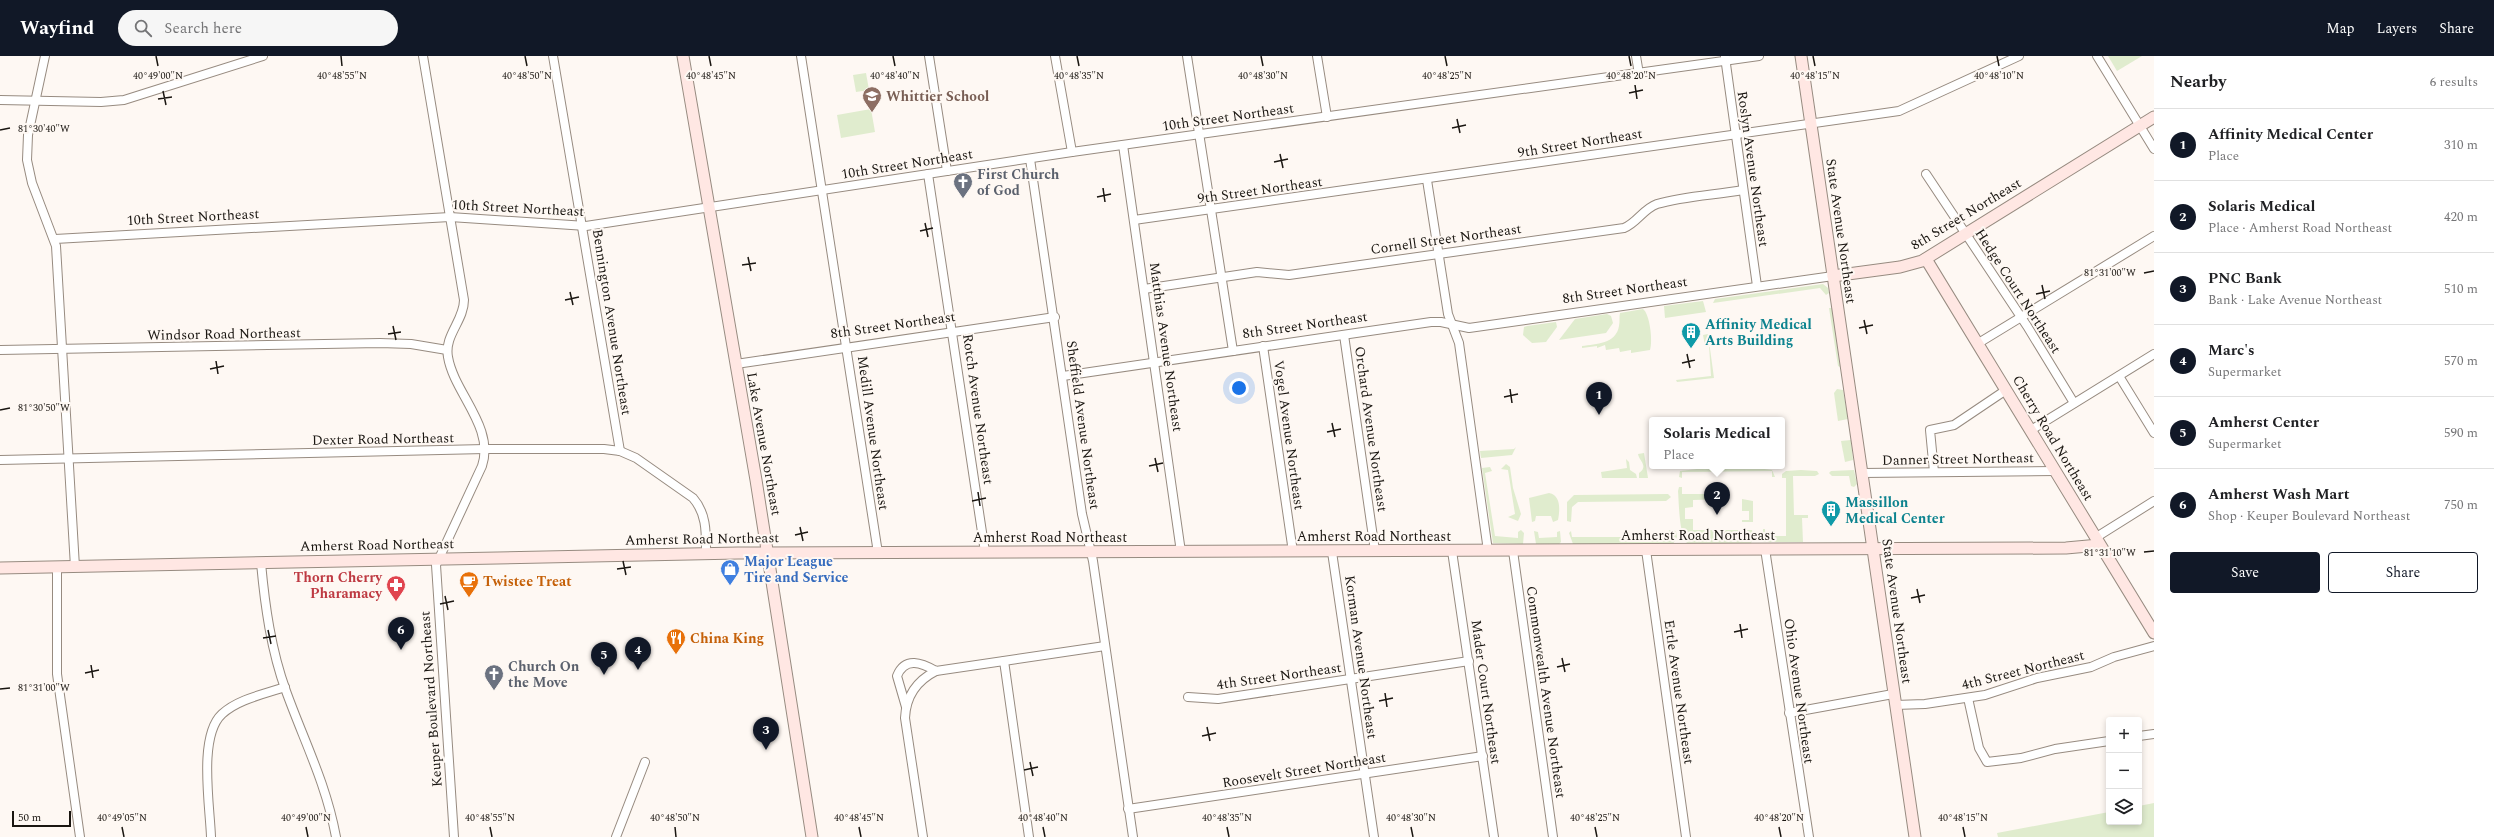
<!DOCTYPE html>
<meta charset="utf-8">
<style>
:root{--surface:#fff;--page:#f6f6f6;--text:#202124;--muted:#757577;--line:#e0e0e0;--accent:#111827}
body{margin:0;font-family:Spectral,serif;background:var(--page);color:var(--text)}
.controls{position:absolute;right:12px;bottom:12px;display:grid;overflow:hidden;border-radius:4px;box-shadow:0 2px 6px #0003}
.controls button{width:36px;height:36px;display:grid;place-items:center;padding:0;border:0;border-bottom:1px solid var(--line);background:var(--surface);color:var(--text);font:20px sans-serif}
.scale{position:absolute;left:12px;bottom:10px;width:59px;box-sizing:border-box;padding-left:4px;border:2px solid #1a1611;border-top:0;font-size:11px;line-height:14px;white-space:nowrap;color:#1a1611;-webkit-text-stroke:3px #fef8f3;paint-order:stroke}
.you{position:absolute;left:1239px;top:332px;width:14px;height:14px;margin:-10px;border:3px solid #fff;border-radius:50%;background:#1a73e8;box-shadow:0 0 0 6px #1a73e833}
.badge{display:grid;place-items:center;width:26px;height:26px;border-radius:50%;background:var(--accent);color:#fff;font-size:13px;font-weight:700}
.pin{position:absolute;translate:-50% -33px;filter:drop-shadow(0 1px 2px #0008)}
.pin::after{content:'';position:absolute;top:21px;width:14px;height:12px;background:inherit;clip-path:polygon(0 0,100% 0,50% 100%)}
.popup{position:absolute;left:1649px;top:361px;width:136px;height:52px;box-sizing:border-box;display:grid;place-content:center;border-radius:4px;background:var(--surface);filter:drop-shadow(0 1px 3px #0005);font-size:13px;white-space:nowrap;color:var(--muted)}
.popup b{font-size:15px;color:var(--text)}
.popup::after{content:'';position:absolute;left:50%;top:100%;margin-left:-8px;border:8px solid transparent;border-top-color:var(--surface)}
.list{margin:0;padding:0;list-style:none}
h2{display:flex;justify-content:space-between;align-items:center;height:52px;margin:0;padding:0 16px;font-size:17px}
h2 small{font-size:13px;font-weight:400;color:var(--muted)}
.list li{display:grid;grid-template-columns:26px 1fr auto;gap:12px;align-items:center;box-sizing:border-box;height:72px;padding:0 16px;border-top:1px solid var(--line)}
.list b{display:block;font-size:15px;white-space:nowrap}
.list p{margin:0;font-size:13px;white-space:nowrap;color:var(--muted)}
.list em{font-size:13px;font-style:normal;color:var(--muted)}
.actions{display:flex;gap:8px;padding:12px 16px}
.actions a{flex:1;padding:9px 0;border:1px solid var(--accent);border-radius:4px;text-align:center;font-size:14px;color:var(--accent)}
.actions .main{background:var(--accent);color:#fff}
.icon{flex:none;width:22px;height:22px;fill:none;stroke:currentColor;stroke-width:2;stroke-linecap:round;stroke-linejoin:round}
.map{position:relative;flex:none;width:2154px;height:781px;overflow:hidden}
header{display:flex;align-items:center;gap:24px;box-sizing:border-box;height:56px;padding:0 20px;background:var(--accent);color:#fff}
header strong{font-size:19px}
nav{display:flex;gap:22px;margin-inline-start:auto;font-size:14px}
.search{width:280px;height:36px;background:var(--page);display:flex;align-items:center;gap:10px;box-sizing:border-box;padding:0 14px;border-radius:22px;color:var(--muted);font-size:15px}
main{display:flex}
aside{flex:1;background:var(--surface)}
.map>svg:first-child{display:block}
</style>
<header>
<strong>Wayfind</strong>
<div class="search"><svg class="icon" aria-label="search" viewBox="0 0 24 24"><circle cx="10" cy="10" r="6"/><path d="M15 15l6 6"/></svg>Search here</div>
<nav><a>Map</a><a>Layers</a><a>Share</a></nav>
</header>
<main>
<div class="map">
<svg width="2154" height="781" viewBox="0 0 2154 781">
<rect width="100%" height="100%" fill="#fef8f3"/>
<!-- green -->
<g fill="#e0ecce">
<path d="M2108 0H2142L2117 15Z"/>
<path d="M866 17 869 34 856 36 853 19Z"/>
<path d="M871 53 875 76 841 82 837 59Z"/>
<path d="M1823 228 1828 232 1829 237 1826 239 1820 232 1713 247 1715 243Z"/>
<path d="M1703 245 1706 256 1665 262 1664 250Z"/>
<path d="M1829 252H1832L1840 311 1838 310Z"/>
<path d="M1643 253C1650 258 1653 286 1650 294L1631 297V294L1620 296 1619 292 1606 294 1605 289 1597 292V290L1582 292V290C1596 288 1616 288 1619 270 1620 265 1619 261 1620 257Z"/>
<path d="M1607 258 1611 260 1613 267 1606 277 1559 284 1575 263Z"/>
<path d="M1556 266 1557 271 1546 286 1532 287 1523 279 1524 271 1527 270Z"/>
<path d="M1708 278 1714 322 1677 326 1676 324 1711 320 1709 289H1705L1703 279Z"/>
<path d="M1837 333 1843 334 1848 363 1838 365 1834 337Z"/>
<path d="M1851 384 1853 404 1845 406 1841 385Z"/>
<path d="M1516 391 1512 399 1481 402 1480 395 1514 393Z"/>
<path d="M1644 397 1648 422H1639V417C1649 410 1639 405 1638 398Z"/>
<path d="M1626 403 1629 406 1630 414 1636 418 1637 422H1602L1601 416 1627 412Z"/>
<path d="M1506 408 1510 411 1513 432 1521 458 1518 465 1508 461 1515 458 1508 414 1501 413Z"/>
<path d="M1490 411 1492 415 1485 417 1495 480 1518 482V476L1521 474 1524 477 1523 488 1493 487 1482 412Z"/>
<path d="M1757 412 1772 414 1775 421H1772V415L1682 416V422L1679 421 1680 415 1697 413Z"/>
<path d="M1801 414 1817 415 1819 418 1815 420H1793L1794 459H1808V462H1802L1803 486H1763V473H1765V480H1786V422H1782V418L1786 415Z"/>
<path d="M1854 414 1857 428 1854 431 1851 430 1849 420H1832L1829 417 1831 415Z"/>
<path d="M1679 431H1682V438H1723L1729 443 1693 444V451L1685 452V463H1693V474H1752L1753 483 1751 487H1687C1679 479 1679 447 1678 435Z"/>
<path d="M1549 437C1561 439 1560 454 1558 464L1553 466 1551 460H1536L1535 465 1532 466 1529 442Z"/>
<path d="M1668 438 1671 441 1666 445 1578 446 1572 451 1571 466 1567 465V446L1574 439Z"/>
<path d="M1742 443 1753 445V466H1742V464H1749V455H1742Z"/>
<path d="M1669 474 1676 475 1677 481 1673 488H1573L1569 477 1571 475 1572 481H1668Z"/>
<path d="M1534 475 1538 476 1539 482 1557 481V476L1560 475 1561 486 1559 488H1536Z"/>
<path d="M2154 747V781H1998L1997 777 2109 756V766H2139V750Z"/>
</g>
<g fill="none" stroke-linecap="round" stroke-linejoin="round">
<!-- street casing -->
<g stroke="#978b80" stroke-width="10">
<g id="street">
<path d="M45 0 28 79 27 104 32 127 56 190 75 511"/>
<path d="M423 0 464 244C464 265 444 279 448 301 454 337 495 371 482 410L436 509 454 781"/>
<path d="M553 0 620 395"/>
<path d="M801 0 878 497"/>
<path d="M929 0 947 115"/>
<path d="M1055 0 1072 96"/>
<path d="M1187 0 1233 295"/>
<path d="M1317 0 1327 61"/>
<path d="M1636 0 1639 18"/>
<path d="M2097 0 2154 93"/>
<path d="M1725 1 1757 230"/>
<path d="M0 44 101 46 124 44 263 0"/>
<path d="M1123 89 1181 496"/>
<path d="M1030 103 1082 458 1093 505 1133 781"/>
<path d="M928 118 985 496"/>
<path d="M1926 118 2027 270 2074 347"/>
<path d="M1427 124 1448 258 1459 287 1488 495"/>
<path d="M1134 164 1899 55 2019 0"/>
<path d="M55 183 450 161 586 170 1072 96 1759 0"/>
<path d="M1144 233 1257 216 1289 219 1624 172C1637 167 1643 153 1657 148 1684 140 1715 139 1743 134"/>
<path d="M1344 279 1375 495"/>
<path d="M1977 288 2154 180"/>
<path d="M1263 290 1293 496"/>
<path d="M0 294 380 287 411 288 447 294"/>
<path d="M736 308 1055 261"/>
<path d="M1063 320 1431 266H1441L1469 272 1833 220"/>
<path d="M2119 320 2154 377"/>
<path d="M2031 374 2154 298"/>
<path d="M0 404 485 393H604L620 395 636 402 693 442C707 458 706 477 706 498"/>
<path d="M1934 416 1930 374 1954 369 2006 334"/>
<path d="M1862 417 2055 415"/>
<path d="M2095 482 2154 445"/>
<path d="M1765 493 1809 781"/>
<path d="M1646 494 1686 781"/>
<path d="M1452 495 1494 781"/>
<path d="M1513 495 1553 781"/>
<path d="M1332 496 1374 781"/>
<path d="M261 507C265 550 271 594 286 635 304 685 326 727 336 781"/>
<path d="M57 511V618L80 781"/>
<path d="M1004 605 1029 781"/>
<path d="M1188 641 1218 643 1469 605"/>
<path d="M1968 642 1979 692 1987 706 2021 702 2055 693 2109 685"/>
<path d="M1895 649 1925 648 1985 639 2037 622 2091 611 2114 601 2154 590"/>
<path d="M906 651 897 620C905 600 922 607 936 615L1105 590"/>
<path d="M1789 657 1893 638"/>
<path d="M2139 680 2154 678"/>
<path d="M1128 753 1483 700"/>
<path d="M211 781C210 750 198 680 222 658 238 643 265 638 285 631"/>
<path d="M616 781 645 706"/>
<path d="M923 781 905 662C906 640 916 625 936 615"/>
</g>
</g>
<!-- secondary casing -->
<g stroke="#978b80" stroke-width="13">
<g id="secondary">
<path d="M683 0 756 424 812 781"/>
<path d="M1801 0 1915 781"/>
<path d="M1926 203 2154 577"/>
<path d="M1833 220 1900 211 1922 205 2154 61"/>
<path d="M0 512 738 497 2066 492 2099 489"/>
</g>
</g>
<!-- street -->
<use href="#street" stroke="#fff" stroke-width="8"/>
<!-- secondary -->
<use href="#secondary" stroke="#ffe7e3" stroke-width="11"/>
</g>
<!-- ticks -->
<path fill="none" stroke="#1a1611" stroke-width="1.5" d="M156 0 158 10M341 0 342 10M525 0 527 10M709 0 711 10M893 0 895 10M1077 0 1079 10M1261 0 1263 10M1445 0 1447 10M1629 0 1631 10M1813 0 1815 10M1997 0 1999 10M1635 29 1637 43M163 35 166 49M1629 37 1643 34M158 43 172 41M1457 63 1460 77M1452 72 1466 69M0 74 10 72M1280 98 1283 112M1274 106 1288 103M1103 132 1105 146M1097 141 1111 138M925 167 928 181M920 175 933 172M748 201 751 215M742 209 756 207M2144 217 2154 215M2042 229 2045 243M570 236 573 249M2036 238 2050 235M565 244 579 241M1864 264 1867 278M393 270 396 284M1859 272 1873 269M388 278 401 276M1687 298 1690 312M216 305 218 318M1682 307 1695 304M210 313 224 310M1510 333 1512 347M1504 341 1518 338M0 354 10 352M1332 367 1335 381M1327 376 1341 373M1155 402 1158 416M1149 410 1163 407M978 436 980 450M972 445 986 442M800 471 803 485M795 479 808 476M2144 496 2154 495M623 505 626 519M617 513 631 511M1917 533 1920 547M445 540 448 554M1911 542 1925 539M440 548 454 545M1740 568 1742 582M268 574 271 588M1734 576 1748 573M263 582 276 580M1562 602 1565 616M91 609 93 622M1557 611 1570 608M85 617 99 614M0 633 10 632M1385 637 1387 651M1379 645 1393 642M1207 671 1210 685M1202 680 1216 677M1030 706 1033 720M1024 714 1038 711M122 771 124 781M306 771 308 781M490 771 492 781M675 771 676 781M859 771 861 781M1043 771 1045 781M1227 771 1229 781M1411 771 1413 781M1595 771 1597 781M1779 771 1781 781M1963 771 1965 781"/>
<!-- icons -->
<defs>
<g id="school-pin" transform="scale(1)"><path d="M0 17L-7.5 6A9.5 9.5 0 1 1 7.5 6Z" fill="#8d6e63" stroke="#fef8f3"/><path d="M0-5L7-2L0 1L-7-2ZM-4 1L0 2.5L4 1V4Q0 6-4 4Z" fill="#fff"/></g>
<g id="church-pin" transform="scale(1)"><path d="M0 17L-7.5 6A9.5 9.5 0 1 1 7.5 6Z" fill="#6b7280" stroke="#fef8f3"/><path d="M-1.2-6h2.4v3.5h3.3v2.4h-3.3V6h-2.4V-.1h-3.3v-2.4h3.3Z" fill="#fff"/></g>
<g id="building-pin" transform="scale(1)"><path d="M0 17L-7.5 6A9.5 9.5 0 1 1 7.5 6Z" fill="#0f9aa8" stroke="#fef8f3"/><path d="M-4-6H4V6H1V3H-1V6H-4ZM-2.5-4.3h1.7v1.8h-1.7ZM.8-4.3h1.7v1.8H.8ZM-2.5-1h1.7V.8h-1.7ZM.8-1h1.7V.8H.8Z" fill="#fff"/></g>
<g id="shop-pin" transform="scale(1)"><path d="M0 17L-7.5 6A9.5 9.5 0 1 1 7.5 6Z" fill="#3f7fe0" stroke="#fef8f3"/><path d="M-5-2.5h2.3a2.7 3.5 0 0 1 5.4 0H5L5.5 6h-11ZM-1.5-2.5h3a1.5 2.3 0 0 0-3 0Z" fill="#fff"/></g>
<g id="cafe-pin" transform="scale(1)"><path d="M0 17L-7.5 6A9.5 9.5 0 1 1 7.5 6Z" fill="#e8710a" stroke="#fef8f3"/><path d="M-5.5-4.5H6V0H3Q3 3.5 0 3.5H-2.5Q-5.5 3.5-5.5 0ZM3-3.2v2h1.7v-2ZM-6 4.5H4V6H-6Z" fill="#fff"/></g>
<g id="pharmacy-pin" transform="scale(1)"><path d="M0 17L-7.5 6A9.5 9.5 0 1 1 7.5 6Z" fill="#e0444e" stroke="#fef8f3"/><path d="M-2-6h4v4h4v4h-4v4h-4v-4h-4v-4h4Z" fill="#fff"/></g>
<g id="restaurant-pin" transform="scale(1)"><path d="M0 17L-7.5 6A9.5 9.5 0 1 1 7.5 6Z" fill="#e8710a" stroke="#fef8f3"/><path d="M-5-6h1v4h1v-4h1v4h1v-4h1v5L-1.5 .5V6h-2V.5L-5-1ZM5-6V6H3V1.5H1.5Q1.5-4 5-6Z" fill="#fff"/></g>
</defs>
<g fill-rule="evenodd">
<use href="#school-pin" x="872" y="40"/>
<use href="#church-pin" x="963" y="126"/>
<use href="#building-pin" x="1691" y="276"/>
<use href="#building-pin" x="1831" y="454"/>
<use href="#shop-pin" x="730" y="513"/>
<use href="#cafe-pin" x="469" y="525"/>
<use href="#pharmacy-pin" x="396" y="529"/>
<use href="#restaurant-pin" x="676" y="582"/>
<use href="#church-pin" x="494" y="618"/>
</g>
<g text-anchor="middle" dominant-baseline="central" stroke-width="4" stroke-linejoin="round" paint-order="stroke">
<!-- education labels -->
<g font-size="14" font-weight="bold" fill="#785e54" stroke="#fef8f3" text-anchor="start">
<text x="886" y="40">Whittier School</text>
</g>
<!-- street labels -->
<g font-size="14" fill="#1a1611" stroke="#fef8f3">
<text transform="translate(1228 61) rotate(-8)">10th Street Northeast</text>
<text transform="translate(1580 87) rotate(-9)">9th Street Northeast</text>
<text transform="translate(907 108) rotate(-9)">10th Street Northeast</text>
<text transform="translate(1753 113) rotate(82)">Roslyn Avenue Northeast</text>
<text transform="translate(1260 134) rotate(-8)">9th Street Northeast</text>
<text transform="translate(518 152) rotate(3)">10th Street Northeast</text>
<text transform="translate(1966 158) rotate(-31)">8th Street Northeast</text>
<text transform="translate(193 161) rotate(-3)">10th Street Northeast</text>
<text transform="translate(1841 175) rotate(82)">State Avenue Northeast</text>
<text transform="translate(1446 183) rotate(-8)">Cornell Street Northeast</text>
<text transform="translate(1625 234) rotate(-8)">8th Street Northeast</text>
<text transform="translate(2018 235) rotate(57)">Hedge Court Northeast</text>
<text transform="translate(612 266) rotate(81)">Bennington Avenue Northeast</text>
<text transform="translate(893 269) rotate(-8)">8th Street Northeast</text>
<text transform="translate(1305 269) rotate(-8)">8th Street Northeast</text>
<text transform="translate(224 278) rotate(-1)">Windsor Road Northeast</text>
<text transform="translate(1166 291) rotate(82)">Matthias Avenue Northeast</text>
<text transform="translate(978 353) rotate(82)">Rotch Avenue Northeast</text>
<text transform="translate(1083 369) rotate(82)">Sheffield Avenue Northeast</text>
<text transform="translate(1371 373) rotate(82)">Orchard Avenue Northeast</text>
<text transform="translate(873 377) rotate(82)">Medill Avenue Northeast</text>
<text transform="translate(1289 379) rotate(82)">Vogel Avenue Northeast</text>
<text transform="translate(2053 382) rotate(59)">Cherry Road Northeast</text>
<text transform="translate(383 383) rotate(-1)">Dexter Road Northeast</text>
<text transform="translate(764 388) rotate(80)">Lake Avenue Northeast</text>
<text transform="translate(1958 403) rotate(-1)">Danner Street Northeast</text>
<text x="1698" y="479">Amherst Road Northeast</text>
<text x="1374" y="480">Amherst Road Northeast</text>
<text x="1050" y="481">Amherst Road Northeast</text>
<text transform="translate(702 483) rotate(-1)">Amherst Road Northeast</text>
<text transform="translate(377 489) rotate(-1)">Amherst Road Northeast</text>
<text transform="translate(1897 555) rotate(82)">State Avenue Northeast</text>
<text transform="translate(1361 601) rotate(82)">Korman Avenue Northeast</text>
<text transform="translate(2023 614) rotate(-14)">4th Street Northeast</text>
<text transform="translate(1279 620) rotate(-8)">4th Street Northeast</text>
<text transform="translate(1799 635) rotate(82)">Ohio Avenue Northeast</text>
<text transform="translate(1486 636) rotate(82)">Mader Court Northeast</text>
<text transform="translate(1546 636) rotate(82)">Commonwealth Avenue Northeast</text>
<text transform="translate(1679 636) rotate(82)">Ertle Avenue Northeast</text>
<text transform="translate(431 643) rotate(-94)">Keuper Boulevard Northeast</text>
<text transform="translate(1304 714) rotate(-9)">Roosevelt Street Northeast</text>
</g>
<!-- worship labels -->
<g font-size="14" font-weight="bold" fill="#5b616d" stroke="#fef8f3" text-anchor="start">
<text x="977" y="118">First Church<tspan x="977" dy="16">of God</tspan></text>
<text x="508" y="610">Church On<tspan x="508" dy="16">the Move</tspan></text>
</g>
<!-- culture labels -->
<g font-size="14" font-weight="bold" fill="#0d838f" stroke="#fef8f3" text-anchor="start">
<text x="1705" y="268">Affinity Medical<tspan x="1705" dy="16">Arts Building</tspan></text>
<text x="1845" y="446">Massillon<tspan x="1845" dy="16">Medical Center</tspan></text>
</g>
<!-- shop labels -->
<g font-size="14" font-weight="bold" fill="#366cbe" stroke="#fef8f3" text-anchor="start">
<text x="744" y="505">Major League<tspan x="744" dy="16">Tire and Service</tspan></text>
</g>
<!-- health labels -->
<g font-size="14" font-weight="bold" fill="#be3a42" stroke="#fef8f3" text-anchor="end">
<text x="382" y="521">Thorn Cherry<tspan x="382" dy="16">Pharamacy</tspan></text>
</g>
<!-- food labels -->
<g font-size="14" font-weight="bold" fill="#c56008" stroke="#fef8f3" text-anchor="start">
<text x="483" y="525">Twistee Treat</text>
<text x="690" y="582">China King</text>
</g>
</g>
<g font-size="10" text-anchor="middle" fill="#1a1611" stroke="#fef8f3" stroke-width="4" stroke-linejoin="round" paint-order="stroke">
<text x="158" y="23">40°49'00"N</text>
<text x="342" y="23">40°48'55"N</text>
<text x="527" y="23">40°48'50"N</text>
<text x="711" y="23">40°48'45"N</text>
<text x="895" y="23">40°48'40"N</text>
<text x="1079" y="23">40°48'35"N</text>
<text x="1263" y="23">40°48'30"N</text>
<text x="1447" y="23">40°48'25"N</text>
<text x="1631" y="23">40°48'20"N</text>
<text x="1815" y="23">40°48'15"N</text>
<text x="1999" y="23">40°48'10"N</text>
<text x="44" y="76">81°30'40"W</text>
<text x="2110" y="220">81°31'00"W</text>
<text x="44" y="355">81°30'50"W</text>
<text x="2110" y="500">81°31'10"W</text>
<text x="44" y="635">81°31'00"W</text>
<text x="122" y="765">40°49'05"N</text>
<text x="306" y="765">40°49'00"N</text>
<text x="490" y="765">40°48'55"N</text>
<text x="675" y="765">40°48'50"N</text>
<text x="859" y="765">40°48'45"N</text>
<text x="1043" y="765">40°48'40"N</text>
<text x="1227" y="765">40°48'35"N</text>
<text x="1411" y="765">40°48'30"N</text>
<text x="1595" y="765">40°48'25"N</text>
<text x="1779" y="765">40°48'20"N</text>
<text x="1963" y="765">40°48'15"N</text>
</g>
</svg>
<div class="controls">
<button>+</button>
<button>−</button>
<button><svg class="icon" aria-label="layers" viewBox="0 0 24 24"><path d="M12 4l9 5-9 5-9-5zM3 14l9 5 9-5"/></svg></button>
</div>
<div class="scale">50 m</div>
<div class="you"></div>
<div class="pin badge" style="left:1599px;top:359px">1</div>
<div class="pin badge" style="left:1717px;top:459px">2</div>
<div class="popup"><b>Solaris Medical</b>Place</div>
<div class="pin badge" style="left:766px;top:694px">3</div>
<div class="pin badge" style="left:638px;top:614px">4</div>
<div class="pin badge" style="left:604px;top:619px">5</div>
<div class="pin badge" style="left:401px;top:594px">6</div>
</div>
<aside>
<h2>Nearby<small>6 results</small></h2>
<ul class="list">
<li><span class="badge">1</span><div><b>Affinity Medical Center</b><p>Place</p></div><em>310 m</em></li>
<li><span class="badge">2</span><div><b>Solaris Medical</b><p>Place · Amherst Road Northeast</p></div><em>420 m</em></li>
<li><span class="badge">3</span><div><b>PNC Bank</b><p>Bank · Lake Avenue Northeast</p></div><em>510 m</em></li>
<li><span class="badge">4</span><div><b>Marc's</b><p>Supermarket</p></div><em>570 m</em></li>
<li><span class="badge">5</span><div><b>Amherst Center</b><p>Supermarket</p></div><em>590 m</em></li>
<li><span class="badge">6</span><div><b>Amherst Wash Mart</b><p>Shop · Keuper Boulevard Northeast</p></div><em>750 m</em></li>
</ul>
<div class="actions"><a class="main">Save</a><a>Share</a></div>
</aside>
</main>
